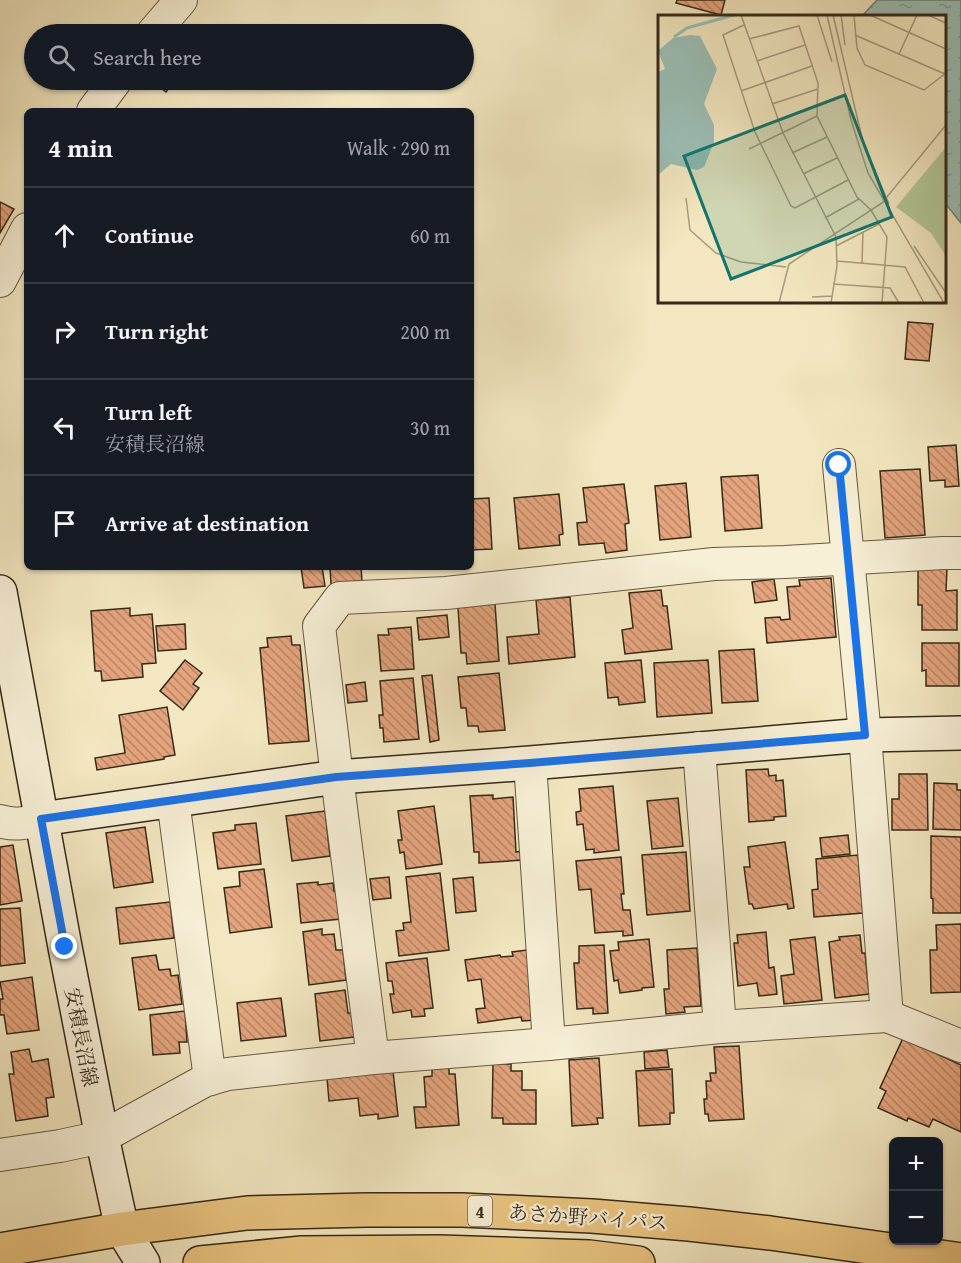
<!DOCTYPE html>
<meta charset="utf-8">
<style>
:root{--surface:#171b24;--page:#20242c;--text:#f1f3f6;--muted:#9ea1a6;--line:#363941}
body{margin:0;font-family:"Gentium Book Plus","Noto Serif JP",serif;background:var(--page);color:var(--text)}
.controls{position:absolute;right:18px;bottom:18px;display:grid;overflow:hidden;border-radius:9px;box-shadow:0 2px 4px #0004}
.controls button{width:54px;height:54px;display:grid;place-items:center;padding:0;border:0;border-bottom:2px solid var(--line);background:var(--surface);color:var(--text);font:30px sans-serif}
.stop{position:absolute;width:18px;height:18px;margin:-14px;border:4px solid #1a73e8;border-radius:50%;background:#fff}
.stop.end{background:#1a73e8;border-color:#fff;box-shadow:0 2px 6px #0008}
.list{margin:0;padding:0;list-style:none}
h2{display:flex;justify-content:space-between;align-items:center;height:78px;margin:0;padding:0 24px;font-size:26px}
h2 small{font-size:20px;font-weight:400;color:var(--muted)}
.list li{display:grid;grid-template-columns:39px 1fr auto;gap:18px;align-items:center;box-sizing:border-box;height:96px;padding:0 24px;border-top:2px solid var(--line)}
.list b{display:block;font-size:22px;white-space:nowrap}
.list p{margin:0;font-size:20px;white-space:nowrap;color:var(--muted)}
.list em{font-size:20px;font-style:normal;color:var(--muted)}
.icon{flex:none;width:33px;height:33px;fill:none;stroke:currentColor;stroke-width:2;stroke-linecap:round;stroke-linejoin:round}
.map{position:relative;flex:none;width:961px;height:1263px;overflow:hidden}
.search{position:absolute;background:var(--surface);box-shadow:0 2px 4px #0004;left:24px;top:24px;width:450px;height:66px;display:flex;align-items:center;gap:15px;box-sizing:border-box;padding:0 21px;border-radius:33px;color:var(--muted);font-size:22px}
.panel{position:absolute;background:var(--surface);box-shadow:0 2px 4px #0004;left:24px;top:108px;width:450px;height:462px;border-radius:9px}
.map>svg:first-child{display:block}
</style>
<div class="map">
<svg width="961" height="1263" viewBox="0 0 961 1263">
<defs>
<pattern id="water-ripples" width="26" height="14" patternUnits="userSpaceOnUse" patternTransform="scale(1.5)"><rect width="26" height="14" fill="#9bbfb6"/><path d="M2 4q2-2 4 0t4 0M15 11q2-2 4 0t4 0" fill="none" stroke="#7f9b93"/></pattern>
<pattern id="building-back-hatch" width="6" height="6" patternUnits="userSpaceOnUse" patternTransform="scale(1.5)"><rect width="6" height="6" fill="#e3a37c"/><path d="M-1 5l2 2M0 0l6 6M5-1l2 2" fill="none" stroke="#b98565"/></pattern>
</defs>
<rect width="100%" height="100%" fill="#f2e7c0"/>
<filter id="stains"><feTurbulence type="fractalNoise" baseFrequency=".00333" numOctaves="4"/><feColorMatrix values="0 0 0 0 .2 0 0 0 0 .09 0 0 0 0 .02 0 0 0 .5 -.17"/></filter>
<radialGradient id="worn" r=".72"><stop offset=".6" stop-color="#630" stop-opacity="0"/><stop offset="1" stop-color="#630" stop-opacity=".3"/></radialGradient>
<!-- water -->
<path fill="url(#water-ripples)" stroke="#738377" stroke-width="1.5" d="M877 0H961V223L945 203 944 16H862Z"/>
<!-- building -->
<g fill="url(#building-back-hatch)" stroke="#362919" stroke-width="1.5">
<path d="M677 0H725L721 15 676 3Z"/>
<path d="M143 80H175L166 92 156 84 153 89 142 81Z"/>
<path d="M0 202 14 209 0 233Z"/>
<path d="M908 322 933 324 929 361 905 359Z"/>
<path d="M956 445 959 486 945 487V480L930 481 928 447Z"/>
<path d="M920 469 925 535 885 538 880 471Z"/>
<path d="M758 475 762 528 725 531 721 477Z"/>
<path d="M686 483 691 537 660 540 655 486Z"/>
<path d="M624 484 629 523 625 524 627 550 606 553 604 543 579 545 577 523 587 522 583 488Z"/>
<path d="M559 494 563 534 559 535 560 545 519 549 514 498Z"/>
<path d="M489 498 492 549 471 550V499Z"/>
<path d="M301 567H322L325 586 304 588Z"/>
<path d="M330 567H361L362 581 331 584Z"/>
<path d="M918 568H947L946 591 957 590V630H922V605H918Z"/>
<path d="M831 578 836 637 767 643 765 618 780 617 781 620 790 619 787 587 800 586 799 580Z"/>
<path d="M774 579 777 600 755 603 752 582Z"/>
<path d="M661 590 663 606H667L672 649 625 654 622 630 633 628 629 593Z"/>
<path d="M570 597 575 657 509 664 507 637 539 634 536 600Z"/>
<path d="M495 604 499 661 467 664 466 653H461L458 607Z"/>
<path d="M130 608V616L152 614 156 663 142 664 143 677 102 681 101 671H95L91 611Z"/>
<path d="M447 615 449 637 419 640 417 618Z"/>
<path d="M185 624 186 649 158 651 156 626Z"/>
<path d="M411 627 414 669 381 671 378 635H389L388 629Z"/>
<path d="M291 636 292 645H300L309 741 269 744 260 648 268 647 267 638Z"/>
<path d="M922 643H959V686H926V670L922 671Z"/>
<path d="M754 649 758 701 722 703 719 651Z"/>
<path d="M185 660 202 673 193 684 199 688 183 710 160 691Z"/>
<path d="M641 660 645 702 619 705 618 697 608 698 605 663Z"/>
<path d="M708 660 712 713 657 717 654 663Z"/>
<path d="M499 673 505 730 479 732 478 726H468L466 708H461L458 677Z"/>
<path d="M432 675 439 740 430 742 422 676Z"/>
<path d="M413 678 419 739 384 742 383 728H380L379 715H383L380 681Z"/>
<path d="M365 682 367 701 348 703 346 685Z"/>
<path d="M167 707 175 755 164 757V759L97 770 95 758 125 753 119 715Z"/>
<path d="M768 769 769 776 776 775V781L783 780 786 816 774 817V820L749 822 746 770Z"/>
<path d="M899 774H927L928 830H892V799H899Z"/>
<path d="M934 783 957 784V790H961V830L933 829Z"/>
<path d="M613 786 619 850 594 853V849L586 850 583 824 577 825 576 812 581 811 579 789Z"/>
<path d="M493 795V799L513 797 516 852 522 851 523 860 479 863V852H474L470 796Z"/>
<path d="M678 798 683 846 652 849 647 801Z"/>
<path d="M434 806 442 864 406 869 404 852 400 853 398 840H402L398 811Z"/>
<path d="M325 811 330 856 292 861 286 816Z"/>
<path d="M256 823 261 864 218 869 213 833 235 830V825Z"/>
<path d="M145 827 153 882 114 888 106 833Z"/>
<path d="M848 835 850 854 822 857 820 838Z"/>
<path d="M931 836 961 837V913H933V899L931 898Z"/>
<path d="M785 842 794 908 788 909 787 904 754 909 752 904H749L744 867H750L748 847Z"/>
<path d="M13 845 22 901 0 905V847Z"/>
<path d="M686 852 690 911 647 915 642 855Z"/>
<path d="M858 855 863 913 814 917 812 890 818 889 816 859Z"/>
<path d="M621 857 624 894H621L623 910H630L633 935 623 936V931L595 933 591 889 579 890 576 861Z"/>
<path d="M264 869 272 927 230 933 224 888 240 886 239 872Z"/>
<path d="M440 873 449 950 399 956 396 931 404 930 403 923 411 922 406 877Z"/>
<path d="M389 877 391 898 373 900 370 879Z"/>
<path d="M473 877 476 911 456 913 453 879Z"/>
<path d="M318 882V885L333 883 334 891H338L341 919 301 923 297 884Z"/>
<path d="M170 902 174 938 120 944 116 908Z"/>
<path d="M20 908 25 963 0 966V909Z"/>
<path d="M961 924V992L931 993 930 950H937L936 925Z"/>
<path d="M322 929V935L334 934 336 950H343L346 980 309 985 303 932Z"/>
<path d="M766 932 769 968 774 967 777 994 759 996 757 983 738 986 734 943H738L737 935Z"/>
<path d="M860 935 862 953H865L869 994 835 998 829 942 840 940 839 937Z"/>
<path d="M815 937 822 1000 784 1004 781 976 794 974 790 940Z"/>
<path d="M649 939 654 987 642 988V990L620 993 618 980 614 981 610 951 619 950 618 942Z"/>
<path d="M604 945 608 1013 593 1014V1008L577 1009 574 963H579V946Z"/>
<path d="M697 948 701 1006 684 1007 685 1012 666 1014 664 989H669L667 950Z"/>
<path d="M527 950 536 1020 522 1021 521 1017 478 1023 476 1009 485 1008 481 979 468 981 465 960 500 955 501 957 513 956 512 952Z"/>
<path d="M156 955 159 970 170 969 171 976 178 975 182 1004 139 1010 132 958Z"/>
<path d="M427 958 433 1008 424 1009 425 1016 412 1017 411 1010 393 1013 390 994H394L392 981H388L386 963Z"/>
<path d="M32 977 39 1030 7 1034 4 1015H0V999H3L0 982Z"/>
<path d="M345 990 348 1013H352L354 1037 320 1041 315 994Z"/>
<path d="M281 998 286 1036 241 1041 237 1003Z"/>
<path d="M185 1011 187 1042H179L180 1053 153 1055 150 1015Z"/>
<path d="M903 1038 961 1065V1132L933 1119 929 1127 908 1118 907 1121 878 1108 886 1091 880 1088Z"/>
<path d="M739 1046 744 1119 709 1121 708 1114H705L704 1099H707L706 1081H711L710 1073H716L714 1047Z"/>
<path d="M29 1049 32 1062 48 1059 54 1097 46 1098 48 1116 16 1121 9 1074H14L11 1052Z"/>
<path d="M667 1050 669 1067 645 1069 644 1052Z"/>
<path d="M599 1058 603 1118H597L598 1124 572 1126 569 1060Z"/>
<path d="M493 1064H511V1071H522V1090H536V1124H503V1118H492Z"/>
<path d="M449 1067V1074H455L459 1125 416 1128 414 1107H426L424 1077 432 1076V1068Z"/>
<path d="M672 1069 674 1113H670V1124L639 1126 636 1071Z"/>
<path d="M393 1071 398 1116 378 1119V1114L360 1116 358 1098 329 1101 327 1078Z"/>
</g>
<g fill="none" stroke-linecap="round" stroke-linejoin="round">
<!-- street casing -->
<g stroke="#655843" stroke-width="34">
<g id="street">
<path d="M152 34 181 0"/>
<path d="M93 111 116 80"/>
<path d="M0 281 27 229"/>
<path d="M839 465 865 735 887 1016"/>
<path d="M699 748 720 1027"/>
<path d="M530 763 549 1044"/>
<path d="M173 800 210 1079"/>
<path d="M0 821C15 826 27 823 41 819"/>
<path d="M373 1058 337 777 319 626 340 598 446 593 714 564 785 562 943 553H961"/>
<path d="M0 1155 60 1146 102 1137 204 1081 228 1074 373 1058 549 1044 720 1027 887 1016 961 1046"/>
</g>
</g>
<!-- secondary casing -->
<g stroke="#362919" stroke-width="36">
<g id="secondary">
<path d="M0 592 65 947 102 1137 122 1229 143 1263"/>
<path d="M41 819 337 777 530 763 865 735 961 733"/>
</g>
</g>
<!-- highway casing -->
<g stroke="#362919" stroke-width="36">
<g id="highway">
<path d="M0 1250 122 1229 247 1213 366 1210H462L592 1216 689 1224 770 1233 961 1260"/>
<path d="M200 1263 302 1253 439 1252 589 1257 638 1263"/>
</g>
</g>
<!-- street -->
<use href="#street" stroke="#f7efd6" stroke-width="32"/>
<!-- secondary -->
<use href="#secondary" stroke="#f7efd6" stroke-width="33"/>
<!-- highway -->
<use href="#highway" stroke="#e9c480" stroke-width="33"/>
</g>
<g fill="none" stroke-linecap="round" stroke-linejoin="round">
<!-- route -->
<path stroke="#1a73e8" stroke-width="8" d="M65 947 41 819 336 777 530 763 865 735 839 465"/>
</g>
<g text-anchor="middle" dominant-baseline="central" stroke-width="4.5" stroke-linejoin="round" paint-order="stroke">
<!-- shield labels -->
<rect fill="#f7efd6" stroke="#706452" stroke-width="1.5" x="468" y="1196" width="24" height="30" rx="4.5"/>
<g font-size="18" font-weight="bold" fill="#362919">
<text x="480" y="1211">4</text>
</g>
<!-- street labels -->
<g font-size="20" fill="#362919" stroke="#f7efd6">
<text transform="translate(82 1037) rotate(79)">安積長沼線</text>
<text transform="translate(588 1217) rotate(4)">あさか野バイパス</text>
</g>
</g>
<!-- overview -->
<g transform="translate(658 15)">
<rect width="288" height="288" fill="#f2e7c0"/>
<path d="M288 132V241L273 218 238 192Z" fill="#b4c797"/>
<path d="M32 20 42 21 59 54 46 89 56 110V127L46 152 39 155 13 149 0 160V57L7 54 0 36 15 23Z" fill="#9bbfb6"/>
<path fill="none" stroke="#9bbfb6" stroke-width="3" d="M16 22 29 13 76 0"/>
<path fill="none" stroke="#a79b7d" stroke-width="1.5" d="M83 0 125 118 178 222 179 251 173 288M159 0 174 47M169 0 193 105 210 158 286 288M175 0 205 127 231 189M183 0 187 30M196 0 199 33 207 50 266 75 288 58M212 0 288 34M270 0 288 8M86 10 65 20 97 117 133 191 137 193 190 165M197 20 287 59M91 24 141 11 160 68 159 101 199 182 213 195 229 222 224 288M241 39 259 0M99 46 147 30M83 76 154 51M114 89 160 74M91 134 159 101M134 138 169 122M145 159 179 143M28 183 32 215 58 238 83 247 128 252M167 203 201 184M178 231 221 209M256 231 288 278M179 246 247 252 266 288M204 248 205 217M175 269 232 273 241 288M154 282 174 281M121 288 131 249 224 188 288 110"/>
<path fill="#0f766e" fill-opacity="0.15" stroke="#0f766e" stroke-width="3" d="M187 80 234 202 73 264 26 141Z"/>
<rect width="288" height="288" fill="none" stroke="#362919" stroke-width="3"/>
</g>
<rect width="100%" height="100%" filter="url(#stains)"/>
<rect width="100%" height="100%" fill="url(#worn)"/>
</svg>
<div class="controls">
<button>+</button>
<button>−</button>
</div>
<div class="stop" style="left:839px;top:465px"></div>
<div class="stop end" style="left:65px;top:947px"></div>
<div class="search"><svg class="icon" aria-label="search" viewBox="0 0 24 24"><circle cx="10" cy="10" r="6"/><path d="M15 15l6 6"/></svg>Search here</div>
<section class="panel">
<h2>4 min<small>Walk · 290 m</small></h2>
<ul class="list">
<li><svg class="icon" aria-label="ahead" viewBox="0 0 24 24"><path d="M12 20V5M6 11l6-6 6 6"/></svg><div><b>Continue</b></div><em>60 m</em></li>
<li><svg class="icon" aria-label="right" viewBox="0 0 24 24"><path d="M7 20v-9h11M14 6l5 5-5 5"/></svg><div><b>Turn right</b></div><em>200 m</em></li>
<li><svg class="icon" aria-label="left" viewBox="0 0 24 24"><path d="M17 20v-9H6M10 6l-5 5 5 5"/></svg><div><b>Turn left</b><p>安積長沼線</p></div><em>30 m</em></li>
<li><svg class="icon" aria-label="arrive" viewBox="0 0 24 24"><path d="M6 21V4h12l-3 4 3 4H6"/></svg><div><b>Arrive at destination</b></div></li>
</ul>
</section>
</div>
